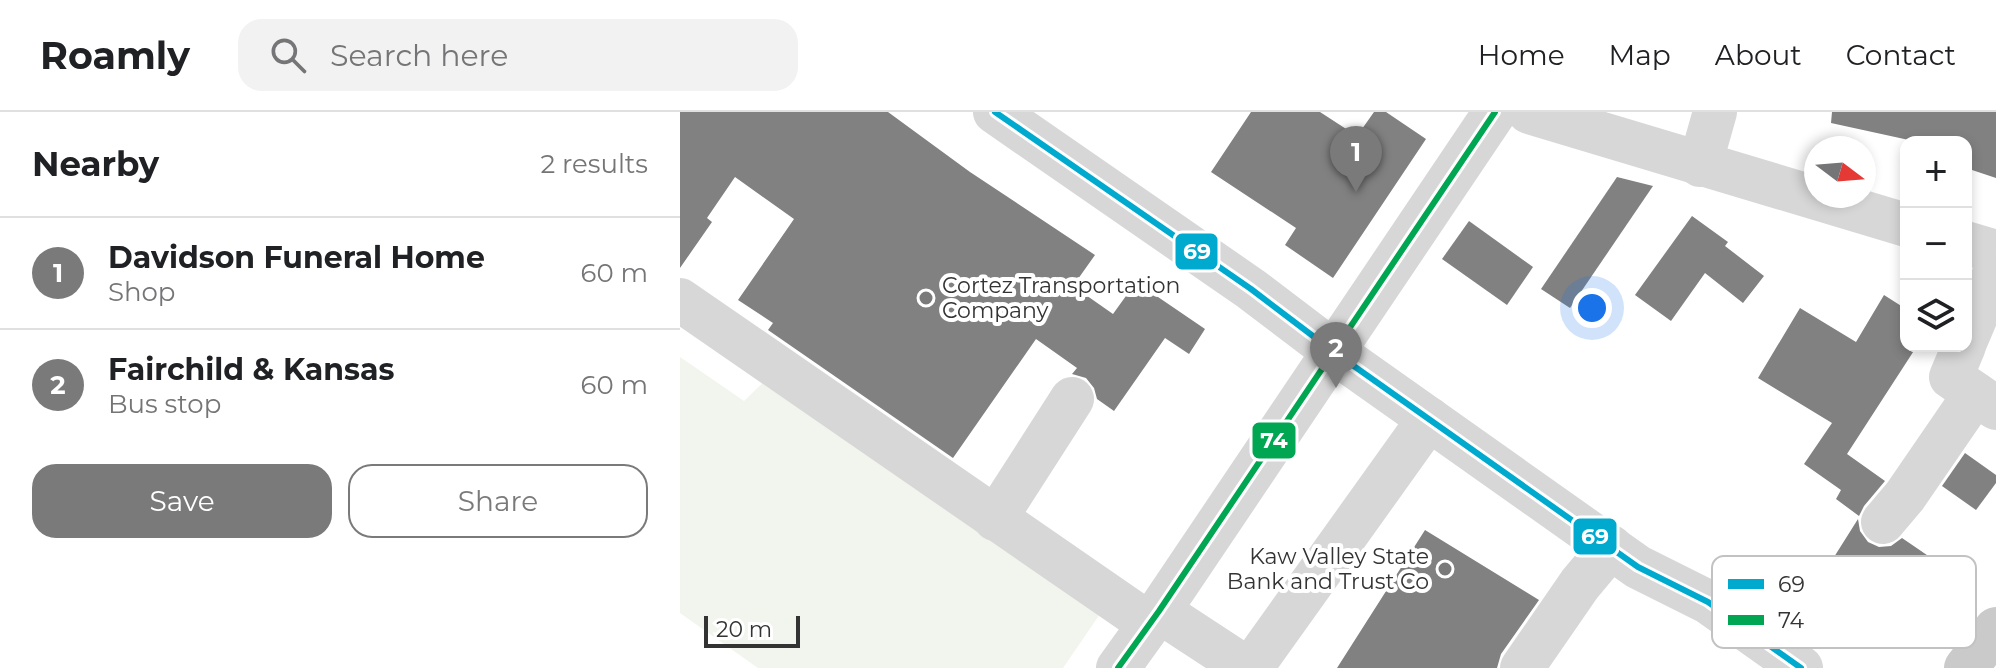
<!DOCTYPE html>
<meta charset="utf-8">
<style>
:root{--surface:#fff;--page:#f2f2f2;--text:#202124;--muted:#757577;--line:#e0e0e0;--accent:#7a7a7a}
body{margin:0;font-family:Montserrat,sans-serif;background:var(--page);color:var(--text)}
.controls{position:absolute;right:24px;top:24px;display:grid;overflow:hidden;border-radius:16px;box-shadow:0 4px 12px #0003}
.controls button{width:72px;height:72px;display:grid;place-items:center;padding:0;border:0;border-bottom:2px solid var(--line);background:var(--surface);color:var(--text);font:40px sans-serif}
.compass{position:absolute;left:1124px;top:24px;width:72px;height:72px;border-radius:50%;background:var(--surface);box-shadow:0 4px 12px #0003;rotate:106deg}
.scale{position:absolute;left:24px;bottom:20px;width:96px;box-sizing:border-box;padding-left:8px;border:4px solid #333;border-top:0;font-size:22px;line-height:28px;white-space:nowrap;color:#333;-webkit-text-stroke:6px #fff;paint-order:stroke}
.you{position:absolute;left:912px;top:196px;width:28px;height:28px;margin:-20px;border:6px solid #fff;border-radius:50%;background:#1a73e8;box-shadow:0 0 0 12px #1a73e833}
.badge{display:grid;place-items:center;width:52px;height:52px;border-radius:50%;background:var(--accent);color:#fff;font-size:26px;font-weight:700}
.pin{position:absolute;translate:-50% -66px;filter:drop-shadow(0 2px 4px #0008)}
.pin::after{content:'';position:absolute;top:42px;width:28px;height:24px;background:inherit;clip-path:polygon(0 0,100% 0,50% 100%)}
.list{margin:0;padding:0;list-style:none}
h2{display:flex;justify-content:space-between;align-items:center;height:104px;margin:0;padding:0 32px;font-size:34px}
h2 small{font-size:26px;font-weight:400;color:var(--muted)}
.list li{display:grid;grid-template-columns:52px 1fr auto;gap:24px;align-items:center;box-sizing:border-box;height:112px;padding:0 32px;border-top:2px solid var(--line)}
.list b{display:block;font-size:30px;white-space:nowrap}
.list p{margin:0;font-size:26px;white-space:nowrap;color:var(--muted)}
.list em{font-size:26px;font-style:normal;color:var(--muted)}
.actions{display:flex;gap:16px;padding:24px 32px}
.actions a{flex:1;padding:18px 0;border:2px solid var(--accent);border-radius:24px;text-align:center;font-size:28px;color:var(--accent)}
.actions .main{background:var(--accent);color:#fff}
.icon{flex:none;width:44px;height:44px;fill:none;stroke:currentColor;stroke-width:2;stroke-linecap:round;stroke-linejoin:round}
.map{position:relative;flex:none;width:1316px;height:556px;overflow:hidden}
header{display:flex;align-items:center;gap:48px;box-sizing:border-box;height:112px;padding:0 40px;background:var(--surface);border-bottom:2px solid var(--line)}
header strong{font-size:38px}
nav{display:flex;gap:44px;margin-inline-start:auto;font-size:28px}
.search{width:560px;height:72px;background:var(--page);display:flex;align-items:center;gap:20px;box-sizing:border-box;padding:0 28px;border-radius:24px;color:var(--muted);font-size:30px}
main{display:flex}
aside{flex:1;background:var(--surface)}
.map>svg:first-child{display:block}
</style>
<header>
<strong>Roamly</strong>
<div class="search"><svg class="icon" aria-label="search" viewBox="0 0 24 24"><circle cx="10" cy="10" r="6"/><path d="M15 15l6 6"/></svg>Search here</div>
<nav><a>Home</a><a>Map</a><a>About</a><a>Contact</a></nav>
</header>
<main>
<aside>
<h2>Nearby<small>2 results</small></h2>
<ul class="list">
<li><span class="badge">1</span><div><b>Davidson Funeral Home</b><p>Shop</p></div><em>60 m</em></li>
<li><span class="badge">2</span><div><b>Fairchild &amp; Kansas</b><p>Bus stop</p></div><em>60 m</em></li>
</ul>
<div class="actions"><a class="main">Save</a><a>Share</a></div>
</aside>
<div class="map">
<svg width="1316" height="556" viewBox="0 0 1316 556">
<rect width="100%" height="100%" fill="#fff"/>
<!-- green -->
<path fill="#f1f5ed" d="M0 245 64 289 90 264 422 499 383 556H78L0 501Z"/>
<!-- building -->
<g fill="#818181">
<path d="M0 0H208L290 60 415 143 393 174 433 202 456 170 525 217 509 242 485 226 434 299 417 287 414 276 406 266 392 262 397 256 356 227 273 346 88 218 93 211 58 188 114 107 55 65 27 106 32 110 0 156Z"/>
<path d="M571 0H640L677 24 694 0H706L746 27 653 166 605 133 616 116 531 60Z"/>
<path d="M1152 0H1316V66L1286 56V30H1238L1151 11Z"/>
<path d="M937 65 973 74 890 196 861 177Z"/>
<path d="M1012 104 1048 130 1045 134 1084 164 1063 191 1025 161 991 209 955 183Z"/>
<path d="M789 109 853 155 827 193 762 147Z"/>
<path d="M1204 183 1226 197V234H1237L1167 342 1205 369 1184 394 1179 404 1156 387 1161 378 1124 352 1152 311 1078 266 1120 196 1176 230Z"/>
<path d="M1285 341 1316 363V371L1296 398 1262 374Z"/>
<path d="M1178 407 1180 419 1188 430 1199 435 1211 434 1222 426 1263 454 1228 506 1178 471 1161 499 1132 480Z"/>
<path d="M745 418 859 488 821 542 817 556H657Z"/>
</g>
<g fill="none" stroke-linecap="round" stroke-linejoin="round">
<!-- minor -->
<g stroke="#d7d7d7" stroke-width="44">
<path d="M315 0 571 177 654 240 958 455 1028 490 1121 556"/>
<path d="M849 0 1226 113"/>
<path d="M1020 53 1035 0"/>
<path d="M1286 131 1316 140"/>
<path d="M0 188 468 511"/>
<path d="M1286 228 1316 158"/>
<path d="M1284 234 1271 265 1316 296"/>
<path d="M315 407 392 287"/>
<path d="M1203 410 1225 384 1295 282"/>
<path d="M479 499 566 556"/>
<path d="M438 556 479 499 815 0"/>
<path d="M571 556 749 307"/>
<path d="M842 556 900 472 931 435"/>
</g>
<!-- major -->
<path stroke="#cacaca" stroke-width="44" d="M1286 556 1316 517"/>
<!-- bus-1 casing -->
<g stroke="#fff" stroke-width="12">
<path id="bus-1" d="M315 0 571 177 654 240 958 455 1028 490 1121 556"/>
</g>
<!-- bus-2 casing -->
<g stroke="#fff" stroke-width="12">
<path id="bus-2" d="M438 556 479 499 815 0"/>
</g>
<!-- bus-1 -->
<use href="#bus-1" stroke="#00a9ce" stroke-width="6"/>
<!-- bus-2 -->
<use href="#bus-2" stroke="#00a651" stroke-width="6"/>
</g>
<!-- markers -->
<g fill="#7a7a7a" stroke="#fff" stroke-width="3">
<circle cx="246" cy="186" r="8"/>
<circle cx="765" cy="457" r="8"/>
</g>
<g text-anchor="middle" dominant-baseline="central" stroke-width="8" stroke-linejoin="round" paint-order="stroke">
<!-- poi labels -->
<g font-size="22" fill="#333" stroke="#fff" text-anchor="start">
<text x="262" y="173">Cortez Transportation<tspan x="262" dy="25">Company</tspan></text>
<text x="749" y="444" text-anchor="end">Kaw Valley State<tspan x="749" dy="25">Bank and Trust Co</tspan></text>
</g>
</g>
<!-- legend -->
<rect x="1032" y="444" width="264" height="92" rx="12" fill="#fff" stroke="#c2c2c2" stroke-width="2"/>
<rect x="1048" y="467" width="36" height="10" fill="#00a9ce"/>
<rect x="1048" y="503" width="36" height="10" fill="#00a651"/>
<g font-size="22" fill="#333">
<text x="1098" y="480">69</text>
<text x="1098" y="516">74</text>
</g>
<g stroke="#fff" stroke-width="3">
<rect x="494" y="120" width="45" height="39" rx="8" fill="#00a9ce"/>
<rect x="571" y="309" width="46" height="39" rx="8" fill="#00a651"/>
<rect x="892" y="405" width="46" height="39" rx="8" fill="#00a9ce"/>
</g>
<g font-size="22" text-anchor="middle" font-weight="bold" fill="#fff">
<text x="517" y="147">69</text>
<text x="594" y="336">74</text>
<text x="915" y="432">69</text>
</g>
</svg>
<div class="controls">
<button>+</button>
<button>−</button>
<button><svg class="icon" aria-label="layers" viewBox="0 0 24 24"><path d="M12 4l9 5-9 5-9-5zM3 14l9 5 9-5"/></svg></button>
</div>
<svg class="compass" viewBox="-18 -18 36 36"><path d="M0-13l5 13h-10z" fill="#e53935"/><path d="M0 13l5-13h-10z" fill="#757577"/></svg>
<div class="scale">20 m</div>
<div class="you"></div>
<div class="pin badge" style="left:676px;top:80px">1</div>
<div class="pin badge" style="left:656px;top:276px">2</div>
</div>
</main>
